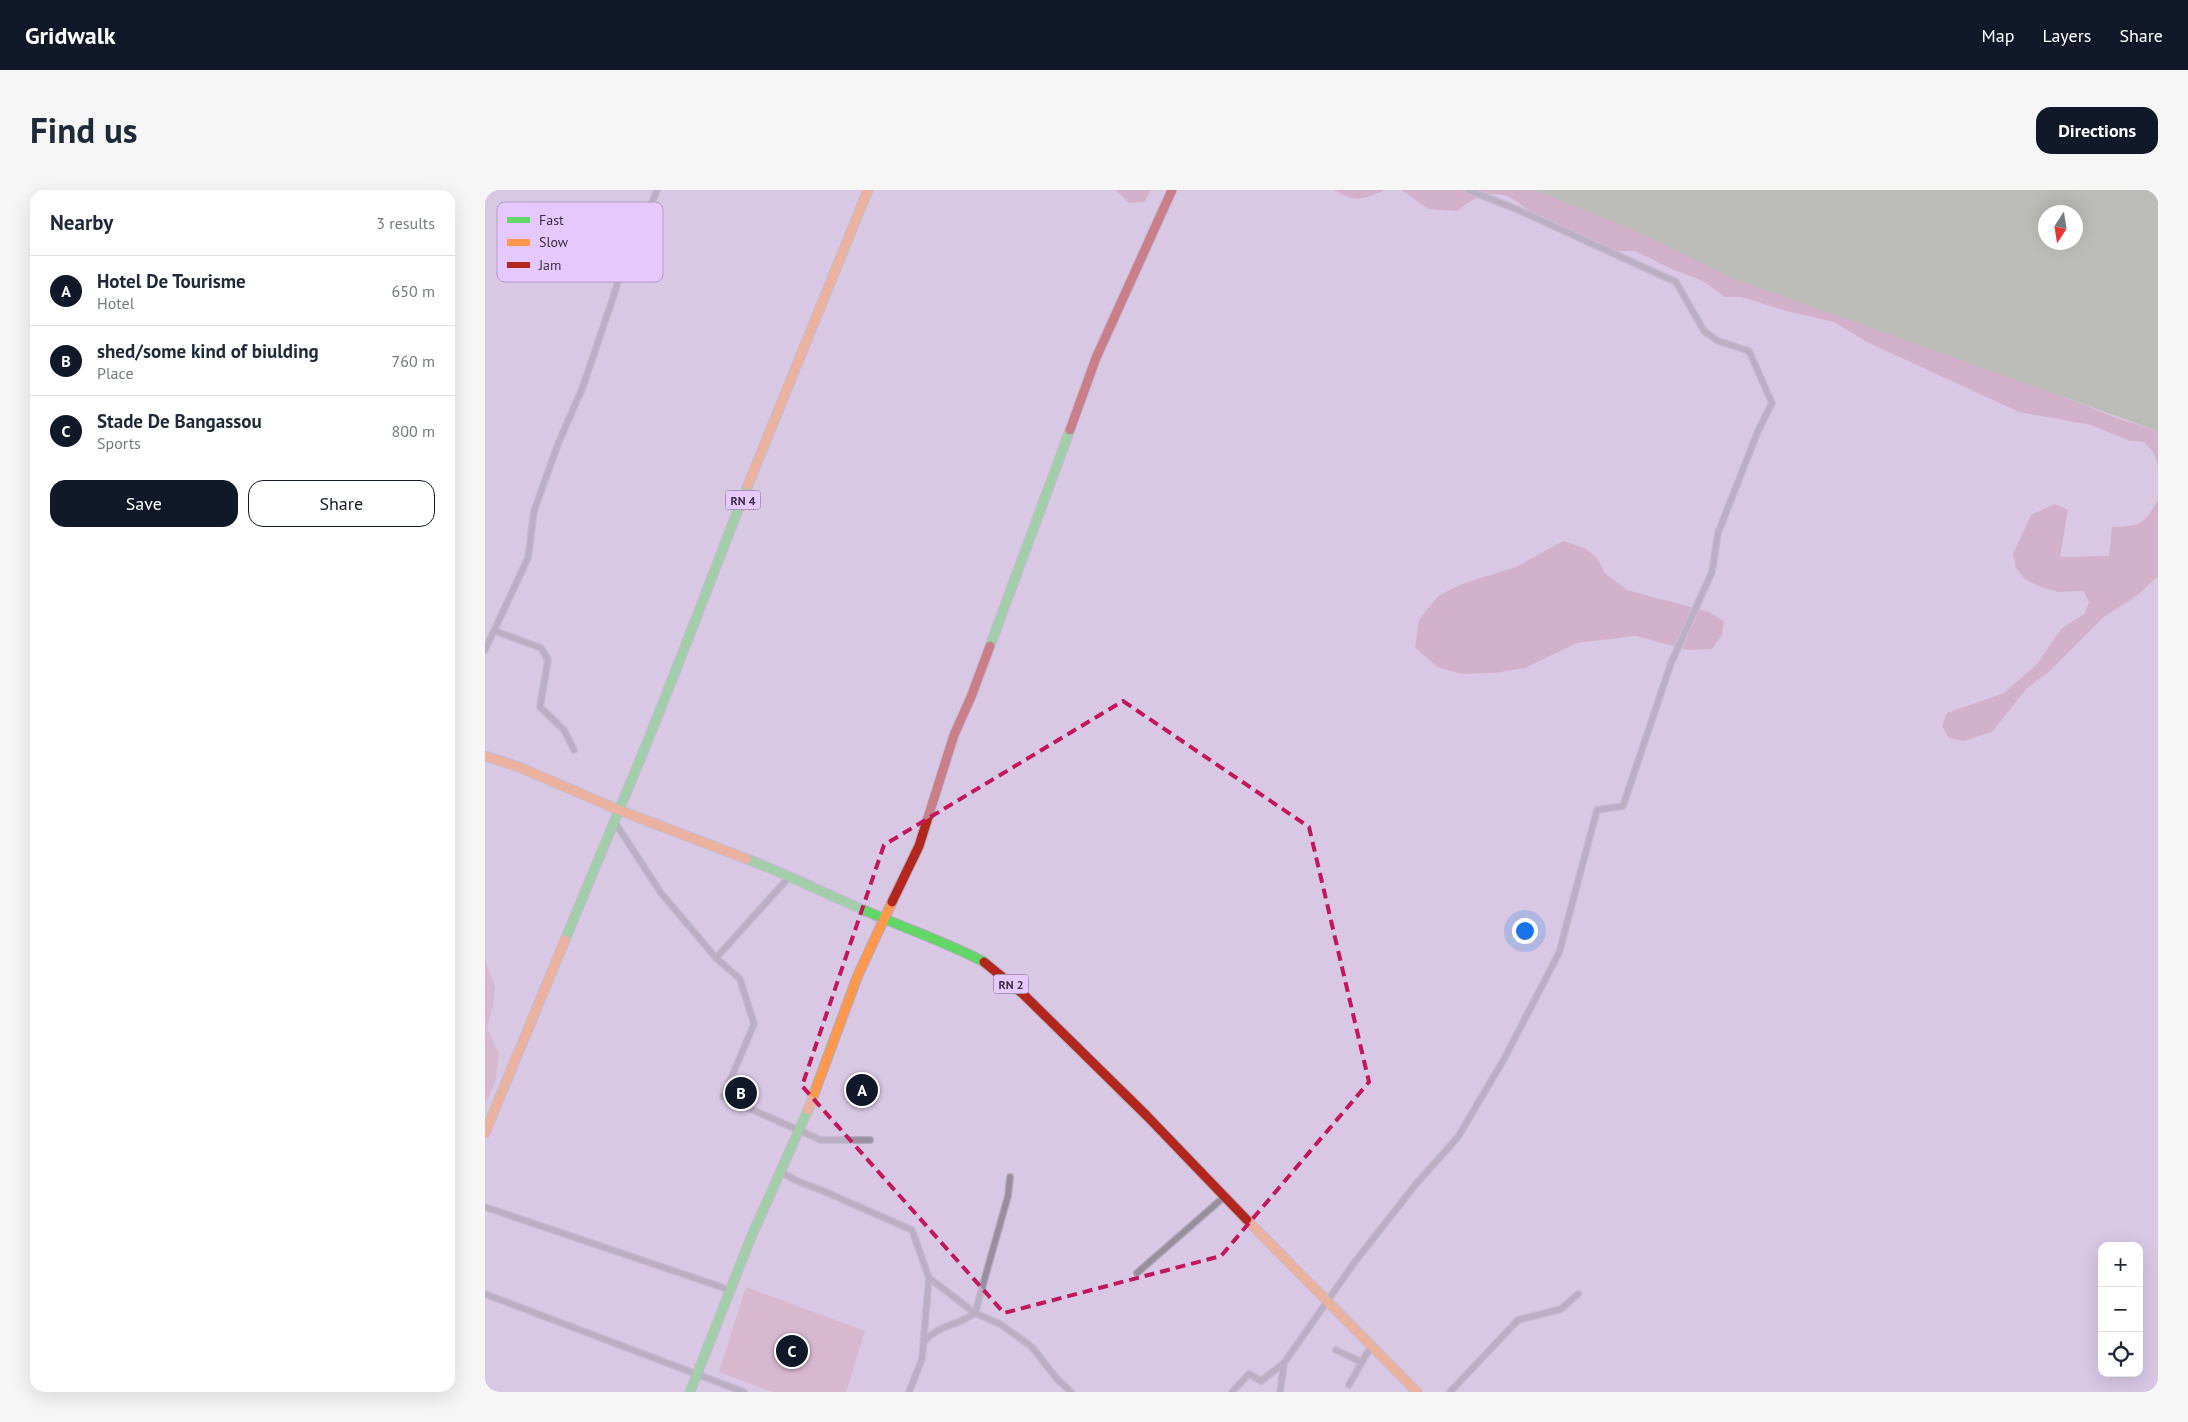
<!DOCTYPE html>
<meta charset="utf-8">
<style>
:root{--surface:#fff;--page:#f6f6f7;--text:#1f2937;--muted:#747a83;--line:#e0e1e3;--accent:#111827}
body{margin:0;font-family:"PT Sans",sans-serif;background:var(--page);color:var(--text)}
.controls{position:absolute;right:15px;bottom:15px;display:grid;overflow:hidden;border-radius:10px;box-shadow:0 5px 20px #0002}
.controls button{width:45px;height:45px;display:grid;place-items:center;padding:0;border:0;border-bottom:1px solid var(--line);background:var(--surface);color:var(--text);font:25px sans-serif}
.compass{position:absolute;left:1553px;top:15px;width:45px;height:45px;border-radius:50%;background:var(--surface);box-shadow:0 5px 20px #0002;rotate:192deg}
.you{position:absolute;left:1039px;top:740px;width:18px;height:18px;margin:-12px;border:4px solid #fff;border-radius:50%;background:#1a73e8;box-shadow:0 0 0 8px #1a73e833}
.badge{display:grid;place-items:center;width:32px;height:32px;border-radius:50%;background:var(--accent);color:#fff;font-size:16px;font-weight:700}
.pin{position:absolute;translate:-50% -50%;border:2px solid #fff;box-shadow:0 1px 5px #0006}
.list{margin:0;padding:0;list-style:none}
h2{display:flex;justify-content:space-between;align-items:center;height:65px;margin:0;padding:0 20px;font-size:21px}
h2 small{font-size:16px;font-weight:400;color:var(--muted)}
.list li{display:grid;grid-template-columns:32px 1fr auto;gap:15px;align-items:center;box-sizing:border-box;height:70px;padding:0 20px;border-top:1px solid var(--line)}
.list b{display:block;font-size:19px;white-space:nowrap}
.list p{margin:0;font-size:16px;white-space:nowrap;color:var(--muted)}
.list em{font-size:16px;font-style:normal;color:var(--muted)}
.actions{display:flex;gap:10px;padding:15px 20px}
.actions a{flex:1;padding:11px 0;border:1px solid var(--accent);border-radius:15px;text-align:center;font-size:18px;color:var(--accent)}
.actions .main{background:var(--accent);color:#fff}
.icon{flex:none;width:28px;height:28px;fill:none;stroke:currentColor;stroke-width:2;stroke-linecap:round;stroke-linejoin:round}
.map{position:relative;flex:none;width:1673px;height:1202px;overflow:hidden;border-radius:15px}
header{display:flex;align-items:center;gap:30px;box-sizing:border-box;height:70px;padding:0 25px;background:var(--accent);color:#fff}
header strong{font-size:24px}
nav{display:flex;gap:28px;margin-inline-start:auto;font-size:18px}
.intro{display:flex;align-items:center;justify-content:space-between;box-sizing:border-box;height:120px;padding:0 30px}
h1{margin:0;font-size:35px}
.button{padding:12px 22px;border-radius:15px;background:var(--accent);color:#fff;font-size:18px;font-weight:700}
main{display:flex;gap:30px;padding:0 30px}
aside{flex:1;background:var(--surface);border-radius:15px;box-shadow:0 5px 20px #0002}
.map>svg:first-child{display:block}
</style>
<header>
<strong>Gridwalk</strong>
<nav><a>Map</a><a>Layers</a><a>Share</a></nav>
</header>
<div class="intro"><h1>Find us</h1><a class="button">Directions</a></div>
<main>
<aside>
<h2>Nearby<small>3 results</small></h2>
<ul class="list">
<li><span class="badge">A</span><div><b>Hotel De Tourisme</b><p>Hotel</p></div><em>650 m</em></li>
<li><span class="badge">B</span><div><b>shed/some kind of biulding</b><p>Place</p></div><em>760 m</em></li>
<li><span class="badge">C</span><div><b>Stade De Bangassou</b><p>Sports</p></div><em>800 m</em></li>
</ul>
<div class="actions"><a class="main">Save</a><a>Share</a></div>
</aside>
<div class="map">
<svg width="1673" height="1202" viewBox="0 0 1673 1202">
<rect width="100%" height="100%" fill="#d8c8e3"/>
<!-- green -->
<g fill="#d6a4b7">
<path d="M0 770 10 797 9 811 2 838 14 864 10 893 0 915Z"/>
<path d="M261 1097 380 1141 361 1202H288L234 1182Z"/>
</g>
<!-- forest -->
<g fill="#cb98ab">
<path d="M631 0H666L659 12 644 13Z"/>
<path d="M849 0H900C876 10 872 13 849 0Z"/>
<path d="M917 0H1049L1632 228 1673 241V276L1669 263 1659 252 1645 251 1606 235 1534 222 1384 153 1349 132 1305 122 1256 107H1240L1216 90 1189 80 1150 61H1135L1125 66C1102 56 1078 44 1057 31 1047 24 1029 7 1018 5 999 2 986 9 973 21L943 19Z"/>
<path d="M1673 310V386L1654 404 1619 427 1565 481 1542 498 1507 542 1478 551 1464 548 1457 536 1462 523 1519 503 1552 474 1576 439 1600 423 1604 412 1598 401 1573 402 1553 396 1540 389 1531 378 1528 364 1546 325 1570 314 1583 320 1575 367 1624 366 1627 337C1656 336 1658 335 1673 310Z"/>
<path d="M1078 351 1100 358 1112 368 1120 383 1142 400 1224 422 1239 431 1237 445 1227 459 1203 460 1151 446 1092 453 1040 478 1009 483 978 484 952 477 930 457 934 430 953 406 977 394 1031 377Z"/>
</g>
<!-- water -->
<path fill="#9aad86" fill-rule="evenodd" d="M1049 0H1673V241L1250 89 1139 36ZM1560 22H1590V52H1560Z"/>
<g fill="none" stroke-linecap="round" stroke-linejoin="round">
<!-- street casing -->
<g stroke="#b4a9bd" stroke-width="8">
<g id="street">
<path d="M10 441 56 458 63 470 55 517 79 540 89 560"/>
<path d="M0 460 43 368 49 321 73 254 97 199 130 102 140 63 156 41 172 0"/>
<path d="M129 631 176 703 231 768 255 789 269 834 238 907 336 950H385H339"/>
<path d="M231 768 305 686"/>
<path d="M296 982 312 991 336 1000 427 1040 444 1088 490 1123 515 1134 547 1157 572 1189 586 1202"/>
<path d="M0 1017 245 1100"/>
<path d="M652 1083 739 1007"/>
<path d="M0 1104 259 1202"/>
<path d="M439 1152C454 1134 471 1137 490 1123L523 1006 525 987"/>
<path d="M851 1160 876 1172"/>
<path d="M864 1195 886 1156"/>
<path d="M424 1202 437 1169 444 1088"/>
<path d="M747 1202 764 1184 776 1191 799 1173"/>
<path d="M795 1202 799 1173 869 1073 931 994 973 947 1019 869 1074 763 1112 620 1138 616 1186 473 1227 382 1233 343 1273 241 1287 213 1264 161 1233 151 1219 141 1191 92 1031 19 983 0"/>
<path d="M965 1202 1033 1130 1076 1119 1093 1104"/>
</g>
</g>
<!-- fast casing -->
<g stroke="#b4a9bd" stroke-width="11">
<g id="fast">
<path d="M505 456 585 240"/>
<path d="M134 620C180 513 220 403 263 295"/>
<path d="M262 669C309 687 353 710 400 729 433 743 467 755 499 772"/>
<path d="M80 750 134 620"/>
<path d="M205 1202 267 1045 323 920"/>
</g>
</g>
<!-- slow casing -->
<g stroke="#b4a9bd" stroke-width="11">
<g id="slow">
<path d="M263 295 383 0"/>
<path d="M0 566 34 577 134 620 262 669"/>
<path d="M323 920 373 785 407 712"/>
<path d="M0 943 80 750"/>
<path d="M762 1030 932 1202"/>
</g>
</g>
<!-- jam casing -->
<g stroke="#b4a9bd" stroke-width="11">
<g id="jam">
<path d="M585 240 611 168 687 0"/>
<path d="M407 712 434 656 469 545 486 507 505 456"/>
<path d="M499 772 538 804 661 925 762 1030"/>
</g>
</g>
<!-- street -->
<use href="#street" stroke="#97909c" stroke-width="5.5"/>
<!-- fast -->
<use href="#fast" stroke="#63d668" stroke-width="9"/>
<!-- slow -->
<use href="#slow" stroke="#ff974d" stroke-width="9"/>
<!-- jam -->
<use href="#jam" stroke="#b3261e" stroke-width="9"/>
</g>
<!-- marked area -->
<path d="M0 0H1673V1202H0ZM638 511 824 637 884 892 736 1066 519 1123 317 896 399 655Z" fill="#d8c8e3" fill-opacity=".55" fill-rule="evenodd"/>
<path fill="none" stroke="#c2185b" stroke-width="4" stroke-dasharray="10 6" stroke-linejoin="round" d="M638 511 824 637 884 892 736 1066 519 1123 317 896 399 655Z"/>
<g text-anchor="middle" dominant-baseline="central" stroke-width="4" stroke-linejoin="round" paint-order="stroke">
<!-- shield labels -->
<g fill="#e6c9fc" stroke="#6e5d7a" stroke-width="1">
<rect x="240.5" y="300.5" width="35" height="19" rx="4"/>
<rect x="508.5" y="784.5" width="35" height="19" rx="4"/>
</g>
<g font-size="12" font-weight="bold" fill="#3a2f43">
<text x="258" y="310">RN 4</text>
<text x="526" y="794">RN 2</text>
</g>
</g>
<!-- legend -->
<rect x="12" y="12" width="166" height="80" rx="8" fill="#e6c9fc" stroke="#b29bc4" stroke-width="1"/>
<rect x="22" y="27" width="23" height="6" fill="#63d668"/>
<rect x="22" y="49" width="23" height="7" fill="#ff974d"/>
<rect x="22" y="72" width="23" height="6" fill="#b3261e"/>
<g font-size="14" fill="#3a2f43">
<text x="54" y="35">Fast</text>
<text x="54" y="57">Slow</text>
<text x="54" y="80">Jam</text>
</g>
</svg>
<div class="controls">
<button>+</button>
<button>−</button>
<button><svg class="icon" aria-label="locate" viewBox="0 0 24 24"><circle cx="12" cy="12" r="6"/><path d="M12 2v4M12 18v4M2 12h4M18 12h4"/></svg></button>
</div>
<svg class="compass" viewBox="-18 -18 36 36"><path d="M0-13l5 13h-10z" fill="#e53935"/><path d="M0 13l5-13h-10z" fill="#747a83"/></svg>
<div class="you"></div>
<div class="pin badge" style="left:377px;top:900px">A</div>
<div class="pin badge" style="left:256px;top:903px">B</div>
<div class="pin badge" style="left:307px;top:1161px">C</div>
</div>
</main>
